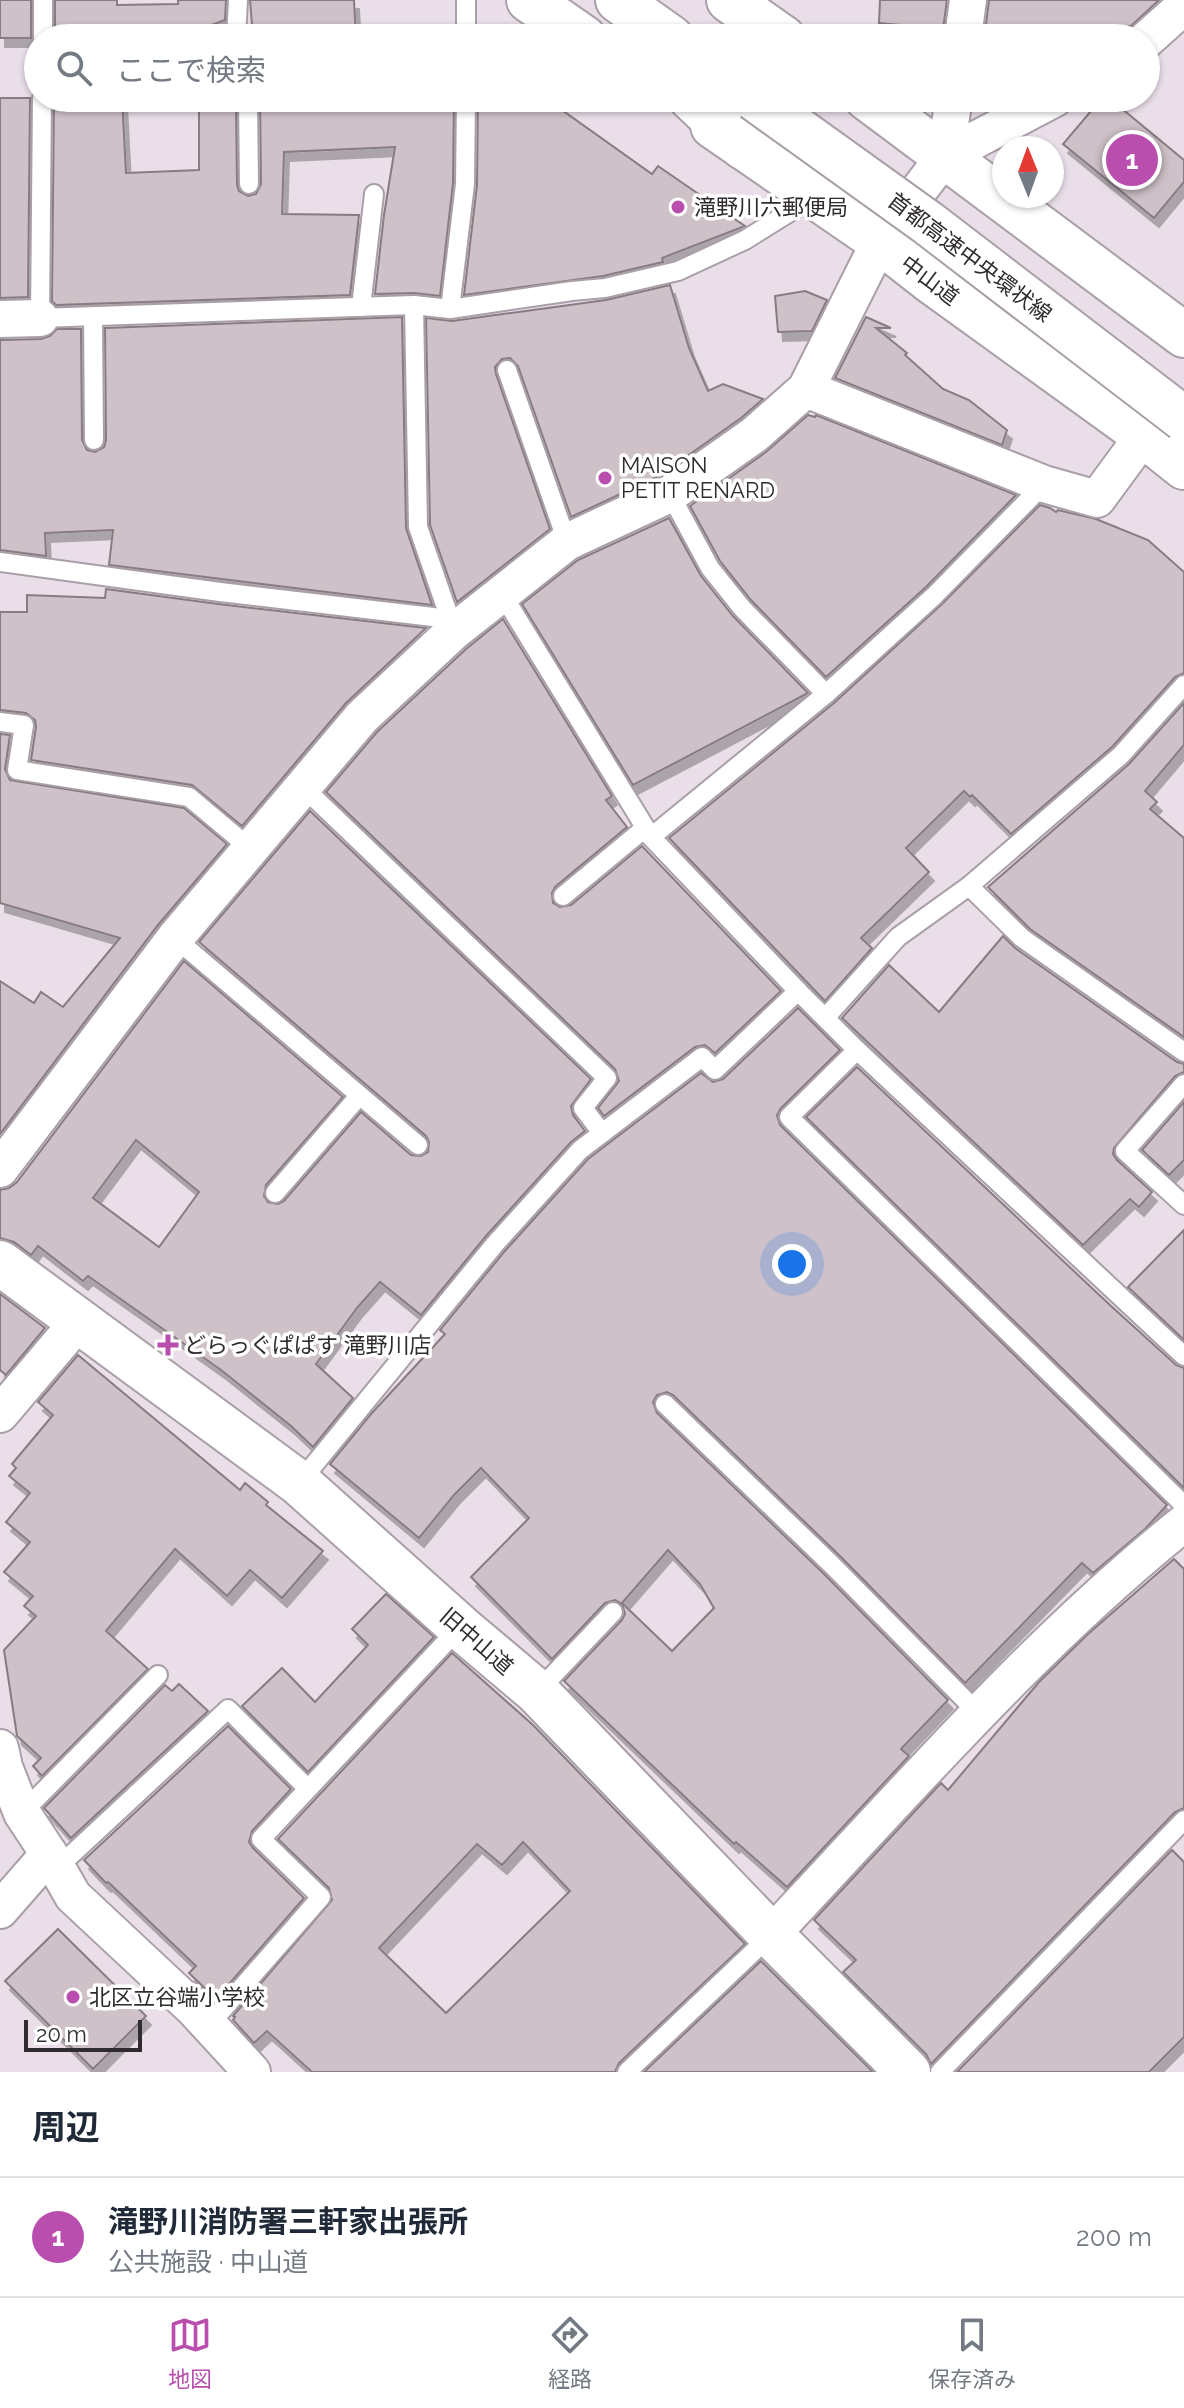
<!DOCTYPE html>
<html lang="ja">
<meta charset="utf-8">
<style>
:root{--surface:#fff;--page:#f2f2f3;--text:#1f2937;--muted:#747a83;--line:#e0e1e3;--accent:#b94eaf}
body{margin:0;font-family:Raleway,"Noto Sans JP",sans-serif;background:var(--page);color:var(--text)}
.compass{position:absolute;left:992px;top:136px;width:72px;height:72px;border-radius:50%;background:var(--surface);box-shadow:0 2px 6px #0004;rotate:359deg}
.scale{position:absolute;left:24px;bottom:20px;width:118px;box-sizing:border-box;padding-left:8px;border:4px solid #2f2b2f;border-top:0;font-size:22px;line-height:28px;white-space:nowrap;color:#2f2b2f;-webkit-text-stroke:6px #fff;paint-order:stroke}
.you{position:absolute;left:792px;top:1264px;width:28px;height:28px;margin:-20px;border:6px solid #fff;border-radius:50%;background:#1a73e8;box-shadow:0 0 0 12px #1a73e833}
.badge{display:grid;place-items:center;width:52px;height:52px;border-radius:50%;background:var(--accent);color:#fff;font-size:26px;font-weight:700}
.pin{position:absolute;translate:-50% -50%;border:4px solid #fff;box-shadow:0 2px 8px #0006}
.list{margin:0;padding:0;list-style:none}
h2{display:flex;justify-content:space-between;align-items:center;height:104px;margin:0;padding:0 32px;font-size:34px}
h2 small{font-size:26px;font-weight:400;color:var(--muted)}
.list li{display:grid;grid-template-columns:52px 1fr auto;gap:24px;align-items:center;box-sizing:border-box;height:120px;padding:0 32px;border-top:2px solid var(--line)}
.list b{display:block;font-size:30px;white-space:nowrap}
.list p{margin:0;font-size:26px;white-space:nowrap;color:var(--muted)}
.list em{font-size:26px;font-style:normal;color:var(--muted)}
.icon{flex:none;width:44px;height:44px;fill:none;stroke:currentColor;stroke-width:2;stroke-linecap:round;stroke-linejoin:round}
.map{position:relative;flex:none;width:1184px;height:2072px;overflow:hidden}
.search{position:absolute;background:var(--surface);box-shadow:0 2px 6px #0004;left:24px;right:24px;top:24px;height:88px;display:flex;align-items:center;gap:20px;box-sizing:border-box;padding:0 28px;border-radius:44px;color:var(--muted);font-size:30px}
.sheet{height:224px;background:var(--surface)}
nav{display:flex;justify-content:space-around;align-items:center;box-sizing:border-box;height:112px;border-top:2px solid var(--line);background:var(--surface);font-size:22px;color:var(--muted)}
nav a{display:grid;justify-items:center;gap:4px}
nav .on{color:var(--accent)}
.map>svg:first-child{display:block}
</style>
<div class="map">
<svg width="1184" height="2072" viewBox="0 0 1184 2072">
<defs>
<filter id="shadow"><feDropShadow dx="5" dy="9" stdDeviation="0" flood-color="#0004"/></filter>
</defs>
<rect width="100%" height="100%" fill="#eadfe9"/>
<!-- building -->
<g fill="#cfc1c8" stroke="#877b81" stroke-width="2" fill-rule="evenodd" filter="url(#shadow)">
<rect x="0" y="0" width="31" height="38"/>
<path d="M55 0H117V5L178 4V0H226L225 20 177 38H55Z"/>
<path d="M250 0H354L356 38H253Z"/>
<path d="M880 0H947L943 29 879 23Z"/>
<path d="M989 0H1159L1131 26 1087 34 1088 38H1045L985 33Z"/>
<path d="M0 98H30L28 297 0 298Z"/>
<path d="M54 98H122L126 173 199 170V98H233L236 106 237 185 239 191 248 196 256 194 261 184 260 98H454L453 183 440 296 414 293 375 294 384 215 395 147 284 152 282 214 359 215 350 295 56 305 52 301Z"/>
<path d="M478 98H545L652 174 658 166 745 226 662 258 663 262 603 276 464 295 477 185Z"/>
<path d="M1102 98H1109L1184 160V182L1154 218 1063 144Z"/>
<path d="M670 285 689 348 708 391 723 384 763 399 741 418 659 476 571 517 518 366 510 358 502 359 495 367 496 374 550 529 457 602 430 525 426 318 452 321 606 300Z"/>
<path d="M805 291 827 300 812 331 778 332 775 296Z"/>
<path d="M402 317 406 528 432 605 109 565 113 530 45 533 46 556 0 550V340L41 339 50 336 57 329H81L82 440 87 450 95 452 104 447 106 440 105 328Z"/>
<path d="M866 317 891 328H876L907 353 905 355 943 389 969 400 1007 430 1002 445 835 378Z"/>
<path d="M808 415 815 417 816 415 1016 495 926 587 826 677 751 600 720 561 690 506 766 452Z"/>
<path d="M1040 505 1050 508 1056 512 1058 510 1096 519 1148 540 1184 572V673L1175 677 1113 746 1011 834 972 795 970 797 964 791 906 848 929 872 861 938 872 948 825 1001 669 838 834 703 942 604Z"/>
<path d="M669 518 701 576 733 616 808 693 633 785 522 604 578 560Z"/>
<path d="M106 589 218 604 426 628 346 703 242 826 192 785 31 760 36 727 35 720 26 713 0 710V612H27V595L105 598Z"/>
<path d="M503 619 612 796 606 800 627 827 555 887 552 893 553 903 560 907 571 905 642 846 781 991 715 1053 705 1045 695 1047 604 1116 598 1108 619 1081 615 1069 326 792 377 732 466 649Z"/>
<path d="M1184 703V745L1145 791 1157 802 1150 809 1184 838V1037L1030 929 988 887 1129 764Z"/>
<path d="M0 734 10 735 5 769 10 780 184 808 227 844 158 925 0 1134V981L34 1003 41 992 63 1007 120 938 0 903Z"/>
<path d="M310 811 591 1079 571 1106 573 1115 585 1131 571 1142 486 1236 421 1315 380 1282 357 1308 316 1364 353 1398 313 1447 291 1426 221 1370 88 1276 83 1281 38 1246 31 1255 14 1242 0 1238V1190L9 1188 17 1182 184 961 343 1097 266 1185 264 1196 268 1202 278 1204 284 1201 361 1112 411 1155 421 1156 428 1152 429 1142 426 1136 199 942ZM136 1140 199 1192 159 1247 93 1198Z"/>
<path d="M1003 936 1015 948 1177 1062 1184 1064V1072L1175 1076 1114 1148 1113 1154 1117 1160 1152 1192 1139 1207 1130 1199 1083 1245 842 1018 889 965 939 1012Z"/>
<path d="M798 1008 840 1050 781 1108 777 1115 780 1125 1167 1505 1145 1529 1093 1573 1082 1563 965 1683 840 1556 673 1395 667 1392 657 1395 653 1402 657 1413 824 1574 948 1700 901 1749 909 1756 787 1887 736 1842 734 1844 564 1681 622 1620 625 1614 622 1604 615 1600 605 1603 552 1659 471 1577 529 1518 481 1468 454 1495 419 1538 330 1464 371 1414 445 1334 440 1330 504 1252 588 1159 701 1073 713 1082 723 1079ZM668 1550 700 1584 714 1608 672 1651 622 1603Z"/>
<path d="M857 1067 1111 1306 1176 1365 1184 1368V1488L806 1117Z"/>
<path d="M1184 1102V1160L1169 1175 1142 1150Z"/>
<path d="M1184 1230V1340L1128 1287Z"/>
<path d="M0 1294 45 1328 6 1375 0 1370Z"/>
<path d="M78 1355 240 1490 245 1483 268 1502 266 1505 323 1551 282 1598 250 1570 227 1596 175 1549 106 1631 148 1669 42 1776 33 1766 41 1758 17 1736 4 1650 36 1616 24 1606 33 1596 4 1572 30 1542 6 1522 30 1493 9 1476 16 1468 12 1464 53 1415 38 1402Z"/>
<path d="M1174 1559 1184 1569V1808L1175 1812 931 2064 926 2054 843 1972 856 1960 814 1920 941 1783 948 1790 1039 1682 1088 1634Z"/>
<path d="M386 1594 434 1637 308 1772 242 1706 282 1668 315 1702 368 1645 352 1629Z"/>
<path d="M452 1653 533 1725 745 1944 619 2063 615 2072H312L267 2031 254 2043 233 2020 235 2017 233 2016 332 1900 329 1888 278 1839ZM523 1842 570 1891 446 2013 379 1948 477 1844 502 1865Z"/>
<path d="M179 1684 208 1711 71 1838 44 1808 165 1685 172 1691Z"/>
<path d="M228 1726 291 1789 252 1831 249 1842 253 1848 304 1898 216 1999 189 1973 196 1966 108 1882 106 1883 84 1860Z"/>
<path d="M1172 1850 1184 1862V2037L1149 2072H957Z"/>
<path d="M58 1929 146 2016 93 2069 5 1981Z"/>
<path d="M761 1961 873 2072H644Z"/>
</g>
<g fill="none" stroke-linecap="round" stroke-linejoin="round">
<!-- service casing -->
<g stroke="#a99fa8" stroke-width="22">
<g id="service">
<path d="M43 38V0"/>
<path d="M236 38 238 0"/>
<path d="M466 38V0"/>
<path d="M42 98 40 318 414 305 450 309 572 291 605 288 678 271 745 240 814 197"/>
<path d="M245 98 248 100 249 184"/>
<path d="M414 305 418 527 450 619 451 630"/>
<path d="M361 307 374 194"/>
<path d="M450 309 465 184 466 98"/>
<path d="M93 317 94 440"/>
<path d="M507 370 567 542"/>
<path d="M670 494 710 568 742 608 826 694"/>
<path d="M0 562 220 592 450 619"/>
<path d="M501 592 651 837 798 991 857 1050 1184 1356"/>
<path d="M0 722 24 725 17 770 189 797 251 849"/>
<path d="M303 787 607 1078 583 1108 602 1133"/>
<path d="M651 837 826 694 934 596 1044 484"/>
<path d="M969 886 1022 938 1184 1052"/>
<path d="M563 896 645 828"/>
<path d="M175 938 418 1145"/>
<path d="M825 1018 898 937 969 886 1121 755 1184 685"/>
<path d="M857 1050 789 1117 1184 1505"/>
<path d="M1184 1084 1125 1151 1184 1205"/>
<path d="M275 1193 359 1096"/>
<path d="M665 1404 832 1565 979 1714"/>
<path d="M299 1483 495 1244 580 1150 702 1057 715 1070 798 991"/>
<path d="M537 1692 613 1612"/>
<path d="M22 1813 158 1675"/>
<path d="M57 1868 228 1709 307 1788"/>
<path d="M209 2025 321 1897 261 1839 460 1627"/>
<path d="M627 2072 771 1935"/>
<path d="M940 2072 1184 1820"/>
</g>
</g>
<!-- minor casing -->
<g stroke="#a99fa8" stroke-width="40">
<g id="minor">
<path d="M963 38 968 0"/>
<path d="M1146 40 1184 6"/>
<path d="M945 156 954 98"/>
<path d="M0 319 40 318"/>
<path d="M806 389 1044 484 1097 499 1144 435"/>
<path d="M0 1169 175 938 362 717 452 633 567 542 670 494 754 435 806 389 880 241 945 156 1055 98"/>
<path d="M0 1414 79 1321"/>
<path d="M0 1748 4 1767 22 1813 49 1854 73 1896 194 2009 252 2072"/>
<path d="M0 1910 49 1854"/>
<path d="M771 1935C904 1794 1032 1645 1184 1523"/>
</g>
</g>
<!-- tertiary casing -->
<g stroke="#a99fa8" stroke-width="48">
<path id="tertiary" d="M0 1263 299 1483 460 1627 537 1692 771 1935 908 2072"/>
</g>
<!-- trunk casing -->
<g stroke="#a99fa8" stroke-width="48">
<g id="trunk">
<path d="M529 0 584 38"/>
<path d="M729 0 783 38"/>
<path d="M867 98 1184 335"/>
<path d="M713 126 880 241 931 281 1144 435 1184 467"/>
</g>
</g>
<!-- motorway casing -->
<g stroke="#a99fa8" stroke-width="48">
<g id="motorway">
<path d="M618 0 671 38"/>
<path d="M691 98 743 147"/>
</g>
</g>
<!-- service -->
<use href="#service" stroke="#fff" stroke-width="18"/>
<!-- minor -->
<use href="#minor" stroke="#fff" stroke-width="36"/>
<!-- tertiary -->
<use href="#tertiary" stroke="#fff" stroke-width="44"/>
<!-- trunk -->
<use href="#trunk" stroke="#fff" stroke-width="44"/>
<!-- motorway -->
<use href="#motorway" stroke="#fff" stroke-width="44"/>
<!-- motorway-bridge casing -->
<g stroke="#a99fa8" stroke-width="48" stroke-linecap="butt">
<path id="motorway-bridge" d="M754 98 928 223 1184 419"/>
</g>
<!-- motorway-bridge -->
<use href="#motorway-bridge" stroke="#fff" stroke-width="44"/>
</g>
<!-- markers -->
<g fill="#b94eaf" stroke="#fff" stroke-width="3">
<circle cx="678" cy="207" r="8"/>
<circle cx="605" cy="478" r="8"/>
<path d="M164 1333h8v8h8v8h-8v8h-8v-8h-8v-8h8z"/>
<circle cx="73" cy="1997" r="8"/>
</g>
<g text-anchor="middle" dominant-baseline="central" stroke-width="7" stroke-linejoin="round" paint-order="stroke">
<!-- poi labels -->
<g font-size="22" fill="#2f2b2f" stroke="#fff" text-anchor="start">
<text x="694" y="207">滝野川六郵便局</text>
<text x="621" y="465">MAISON<tspan x="621" dy="25">PETIT RENARD</tspan></text>
<text x="184" y="1345">どらっぐぱぱす 滝野川店</text>
<text x="89" y="1997">北区立谷端小学校</text>
</g>
<!-- street labels -->
<g font-size="22" fill="#2f2b2f" stroke="#fff">
<text transform="translate(970 257) rotate(37)">首都高速中央環状線</text>
<text transform="translate(930 280) rotate(37)">中山道</text>
<text transform="translate(477 1641) rotate(41)">旧中山道</text>
</g>
</g>
</svg>
<svg class="compass" viewBox="-18 -18 36 36"><path d="M0-13l5 13h-10z" fill="#e53935"/><path d="M0 13l5-13h-10z" fill="#747a83"/></svg>
<div class="scale">20 m</div>
<div class="you"></div>
<div class="pin badge" style="left:1132px;top:160px">1</div>
<div class="search"><svg class="icon" aria-label="search" viewBox="0 0 24 24"><circle cx="10" cy="10" r="6"/><path d="M15 15l6 6"/></svg>ここで検索</div>
</div>
<section class="sheet">
<h2>周辺<small></small></h2>
<ul class="list">
<li><span class="badge">1</span><div><b>滝野川消防署三軒家出張所</b><p>公共施設 · 中山道</p></div><em>200 m</em></li>
</ul>
</section>
<nav>
<a class="on"><svg class="icon" aria-label="map" viewBox="0 0 24 24"><path d="M3 6l6-2 6 2 6-2v14l-6 2-6-2-6 2zM9 4v14M15 6v14"/></svg>地図</a>
<a><svg class="icon" aria-label="directions" viewBox="0 0 24 24"><path d="M12 3l9 9-9 9-9-9zM9 14v-3h6M13 9l2 2-2 2"/></svg>経路</a>
<a><svg class="icon" aria-label="saved" viewBox="0 0 24 24"><path d="M7 4h10v16l-5-4-5 4z"/></svg>保存済み</a>
</nav>
